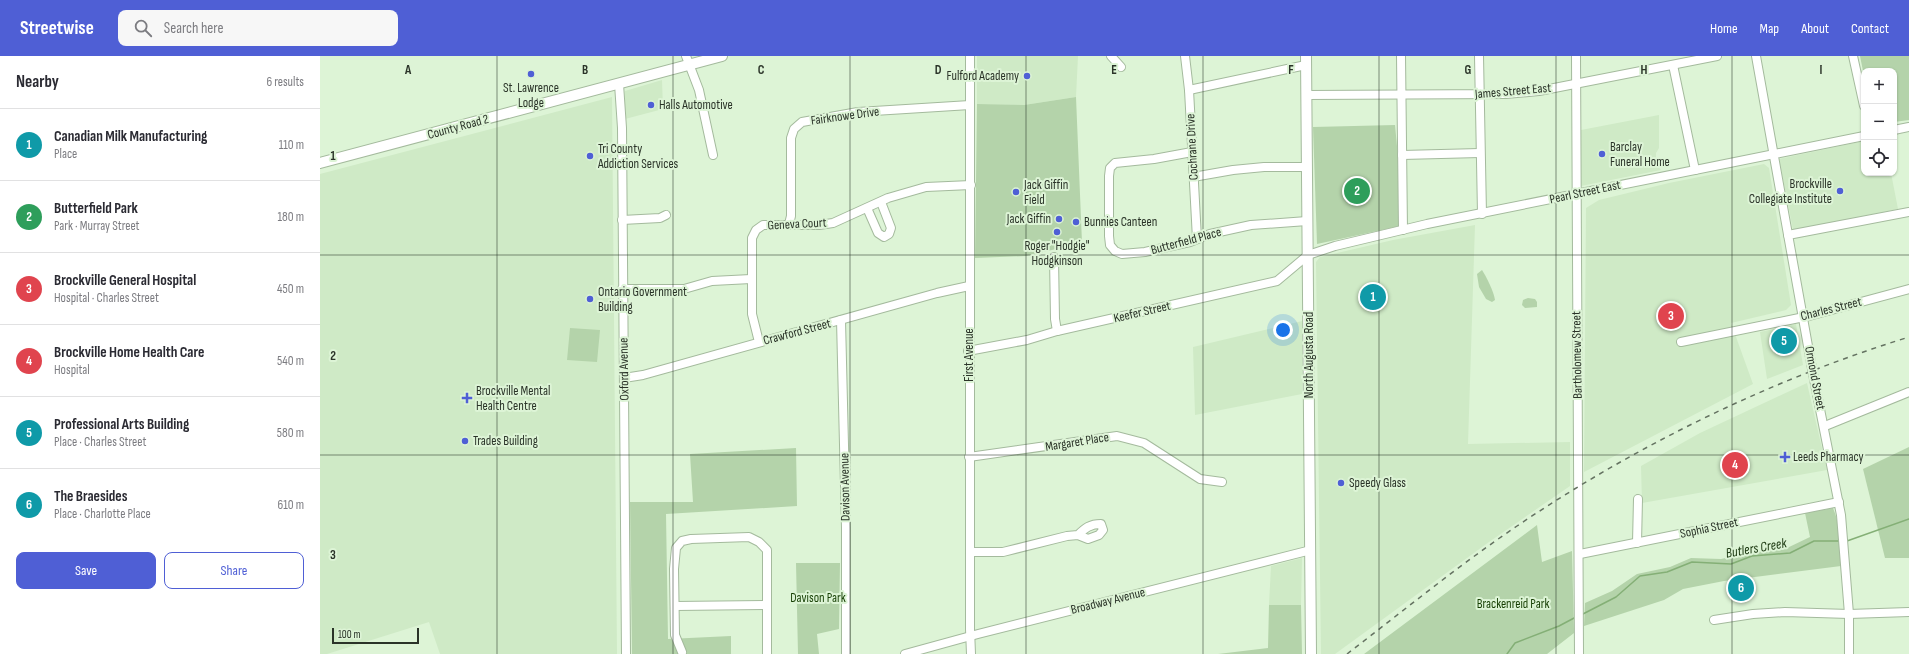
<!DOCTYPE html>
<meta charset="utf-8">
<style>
:root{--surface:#fff;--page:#f7f7f7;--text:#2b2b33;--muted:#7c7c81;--line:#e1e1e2;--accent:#4f5fd5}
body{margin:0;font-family:"Sofia Sans Condensed",sans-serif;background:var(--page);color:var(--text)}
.controls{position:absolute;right:12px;top:12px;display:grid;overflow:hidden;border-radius:8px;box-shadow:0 1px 3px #0004}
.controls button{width:36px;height:36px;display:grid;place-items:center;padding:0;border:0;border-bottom:1px solid var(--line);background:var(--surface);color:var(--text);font:20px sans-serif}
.scale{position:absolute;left:12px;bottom:10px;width:87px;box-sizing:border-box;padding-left:4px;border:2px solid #2a3328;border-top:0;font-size:11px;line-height:14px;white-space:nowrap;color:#2a3328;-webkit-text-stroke:3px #ddf4d6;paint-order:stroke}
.you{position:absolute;left:963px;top:274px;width:14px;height:14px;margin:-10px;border:3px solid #fff;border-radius:50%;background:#1a73e8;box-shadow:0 0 0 6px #1a73e833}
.badge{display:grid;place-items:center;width:26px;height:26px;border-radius:50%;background:var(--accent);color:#fff;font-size:13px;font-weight:700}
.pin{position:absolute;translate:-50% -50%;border:2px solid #fff;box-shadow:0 1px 4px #0006}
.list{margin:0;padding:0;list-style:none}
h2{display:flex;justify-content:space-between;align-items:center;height:52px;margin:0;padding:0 16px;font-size:17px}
h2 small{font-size:13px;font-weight:400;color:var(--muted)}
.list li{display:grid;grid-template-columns:26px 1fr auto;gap:12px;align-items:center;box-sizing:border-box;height:72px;padding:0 16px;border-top:1px solid var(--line)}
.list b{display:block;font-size:15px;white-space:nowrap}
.list p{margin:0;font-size:13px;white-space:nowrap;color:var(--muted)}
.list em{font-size:13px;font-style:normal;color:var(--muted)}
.actions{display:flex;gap:8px;padding:12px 16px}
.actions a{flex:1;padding:9px 0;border:1px solid var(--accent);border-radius:8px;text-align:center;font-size:14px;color:var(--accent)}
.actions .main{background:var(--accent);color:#fff}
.icon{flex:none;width:22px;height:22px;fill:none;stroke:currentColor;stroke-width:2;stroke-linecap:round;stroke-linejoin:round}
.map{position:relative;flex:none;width:1589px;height:598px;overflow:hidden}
header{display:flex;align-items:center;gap:24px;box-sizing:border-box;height:56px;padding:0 20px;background:var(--accent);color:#fff}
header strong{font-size:19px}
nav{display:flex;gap:22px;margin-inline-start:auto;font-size:14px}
.search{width:280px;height:36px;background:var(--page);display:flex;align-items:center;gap:10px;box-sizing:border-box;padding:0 14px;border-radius:8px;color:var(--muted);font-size:15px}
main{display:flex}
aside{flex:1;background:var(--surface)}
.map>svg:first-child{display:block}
</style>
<header>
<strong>Streetwise</strong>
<div class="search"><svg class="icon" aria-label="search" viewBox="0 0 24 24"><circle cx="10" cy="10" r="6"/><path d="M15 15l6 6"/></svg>Search here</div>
<nav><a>Home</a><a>Map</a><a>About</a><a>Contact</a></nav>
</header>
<main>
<aside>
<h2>Nearby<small>6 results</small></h2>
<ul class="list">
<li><span class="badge" style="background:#0f9aa8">1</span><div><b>Canadian Milk Manufacturing</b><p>Place</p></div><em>110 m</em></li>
<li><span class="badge" style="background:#2e9e5b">2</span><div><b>Butterfield Park</b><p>Park · Murray Street</p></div><em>180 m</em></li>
<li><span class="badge" style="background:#e0444e">3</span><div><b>Brockville General Hospital</b><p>Hospital · Charles Street</p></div><em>450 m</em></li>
<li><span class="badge" style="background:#e0444e">4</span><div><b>Brockville Home Health Care</b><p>Hospital</p></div><em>540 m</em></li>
<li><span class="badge" style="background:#0f9aa8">5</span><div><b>Professional Arts Building</b><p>Place · Charles Street</p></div><em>580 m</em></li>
<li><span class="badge" style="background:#0f9aa8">6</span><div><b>The Braesides</b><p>Place · Charlotte Place</p></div><em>610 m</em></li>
</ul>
<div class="actions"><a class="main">Save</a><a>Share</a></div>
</aside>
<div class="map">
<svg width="1589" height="598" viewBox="0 0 1589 598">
<rect width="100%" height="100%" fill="#ddf4d6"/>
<!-- built -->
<g fill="#cfeac6">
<path d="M657 0H758L756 41 704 49 657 48Z"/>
<path d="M342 24 343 53 305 63V35Z"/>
<path d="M292 41 297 598H120L109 566 7 598H0V118Z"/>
<path d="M1339 59V92L1336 97V108L1341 114 1261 130V74Z"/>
<path d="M1544 85V117H1571L1578 153 1473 174 1459 103Z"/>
<path d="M1444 108 1449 112 1471 249 1466 254 1411 267 1433 328 1264 416 1266 152 1279 144 1349 127Z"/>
<path d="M1155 169 1148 388 1250 386V430L1169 486 1015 598H1001L996 206 1000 201 1073 184Z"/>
<path d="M982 265V338L875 359 873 291Z"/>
<path d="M1476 268 1483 309 1447 323 1440 276Z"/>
<path d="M1487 327 1507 414 1322 447 1321 410 1380 377Z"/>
<path d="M982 502 981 549H949L951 510Z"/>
</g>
<!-- green -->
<g fill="#b4d3aa">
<path d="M1540 0H1589V64L1574 66V15H1544V20Z"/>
<path d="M756 41 762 187 706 200 655 202 657 48 704 49Z"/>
<path d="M1075 69 1078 101 1080 170 997 188 993 71Z"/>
<path d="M1162 214C1166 220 1174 236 1175 244L1172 246 1166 243 1159 231 1157 218Z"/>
<path d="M1208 242 1215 243 1217 246V251L1205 252 1202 249 1203 244Z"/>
<path d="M250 272 280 274 277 306 247 304Z"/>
<path d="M1589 391V502H1565L1543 413Z"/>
<path d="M476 392 477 450 346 458 348 583 411 580V598H312L310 446H373L370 398Z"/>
<path d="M1513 452C1521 470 1520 491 1521 510L1404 525 1363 533 1344 544 1264 570 1265 547 1292 535 1317 518 1350 511 1371 502 1401 503 1434 496 1467 492 1490 481 1485 457Z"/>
<path d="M1217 469 1222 506 1252 495 1254 577 1227 598H1044Z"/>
<path d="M476 507H520L519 573 497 578 499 598H478Z"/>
<path d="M949 549H981L982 598H898L948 592Z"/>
</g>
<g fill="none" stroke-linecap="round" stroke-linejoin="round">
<!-- stream -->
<g stroke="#84af76" stroke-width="1.5">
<path d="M1527 485 1589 463"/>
<path d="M1261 559 1296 541 1320 520 1347 516 1372 506 1411 508 1432 500 1470 497 1494 485H1521"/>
<path d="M1187 598 1195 587 1239 570 1256 561"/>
</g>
<!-- minor casing -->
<g stroke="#a4ba9d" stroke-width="10">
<g id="minor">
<path d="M366 0 379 34 393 99"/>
<path d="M650 0V573L651 598"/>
<path d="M791 0 801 11"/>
<path d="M865 0 869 34 877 183"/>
<path d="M1081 0 1083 174"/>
<path d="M1159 0 1162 158"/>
<path d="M1256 0 1259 598"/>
<path d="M1436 0 1493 318 1521 459 1529 558V598"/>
<path d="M1533 0 1544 50"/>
<path d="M1353 9 1375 114"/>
<path d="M299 28 302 72 306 598"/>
<path d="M869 34 986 9"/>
<path d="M986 39 1186 38 1219 35 1397 0"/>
<path d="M1574 74 1589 71"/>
<path d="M872 96 834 103 795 107 790 112 789 120V180L790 189 795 195 802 198 825 196 870 186 890 178 931 169 987 165"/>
<path d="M1082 99 1160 97"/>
<path d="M873 121 913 114 944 111H987"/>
<path d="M547 152 558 177 564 181 569 178 571 172 561 146"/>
<path d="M302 164 340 162 346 159"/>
<path d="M469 168 471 160V82L474 73 482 66 538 56 650 49"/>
<path d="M1468 179 1589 156"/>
<path d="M734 201 735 263 737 275"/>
<path d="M302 233H364L392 225 431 223"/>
<path d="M521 264 526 472V598"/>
<path d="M439 286 432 258V182L436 174 443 169H499L513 167 568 142 606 131 651 129"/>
<path d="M1361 286 1489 260 1589 233"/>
<path d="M648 295 707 284 737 275 957 225 988 199 1015 190 1107 168 1544 80"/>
<path d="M304 322 323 319 617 237 649 230"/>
<path d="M1505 370 1589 336"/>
<path d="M649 401 797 380 824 387 880 423 902 426"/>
<path d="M1317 487 1318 443"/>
<path d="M650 496H683L747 480 758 479 768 483 779 479 783 474 781 468C770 468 765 472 758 479"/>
<path d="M1260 498 1519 446"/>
<path d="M355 550 447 549"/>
<path d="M1394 564 1433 558 1465 556 1529 558 1589 556"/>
<path d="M362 596 355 579 354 513 356 492 362 485 371 483 429 481 439 486 447 494V598"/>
<path d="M585 598 658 578 991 494"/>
</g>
</g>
<!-- major casing -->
<g stroke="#a4ba9d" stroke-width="12">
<g id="major">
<path d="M986 0 991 598"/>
<path d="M0 107 402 0"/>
</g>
</g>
<!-- minor -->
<use href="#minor" stroke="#fff" stroke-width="8"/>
<!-- major -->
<use href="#major" stroke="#fff" stroke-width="10"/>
<!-- rail -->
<path stroke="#647261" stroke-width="1.5" stroke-dasharray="5 5" stroke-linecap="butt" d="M1027 598C1083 555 1138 510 1197 470 1317 389 1450 324 1589 281"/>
</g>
<!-- grid -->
<path fill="none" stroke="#2a3328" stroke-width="1" stroke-opacity="0.55" d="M177 0V598M353 0V598M530 0V598M706 0V598M883 0V598M1059 0V598M1236 0V598M1412 0V598M0 199H1589M0 399H1589"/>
<!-- markers -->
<g fill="#4f5fd5" stroke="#ddf4d6" stroke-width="1.5">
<circle cx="211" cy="18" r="4"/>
<circle cx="707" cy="20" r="4"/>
<circle cx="331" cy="49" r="4"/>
<circle cx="1282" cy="98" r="4"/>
<circle cx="270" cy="100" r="4"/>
<circle cx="1520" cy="135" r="4"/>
<circle cx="696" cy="136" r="4"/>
<circle cx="739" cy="163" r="4"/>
<circle cx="756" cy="166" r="4"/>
<circle cx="737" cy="176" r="4"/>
<circle cx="270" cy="243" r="4"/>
<path d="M145 336h4v4h4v4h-4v4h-4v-4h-4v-4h4z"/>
<circle cx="145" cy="385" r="4"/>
<path d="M1463 395h4v4h4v4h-4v4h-4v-4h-4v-4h4z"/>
<circle cx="1021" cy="427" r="4"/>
</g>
<g text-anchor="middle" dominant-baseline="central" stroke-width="4" stroke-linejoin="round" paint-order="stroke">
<!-- poi labels -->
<g font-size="13" fill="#2a3328" stroke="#ddf4d6" text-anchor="start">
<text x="699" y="20" text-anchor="end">Fulford Academy</text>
<text x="211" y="32" text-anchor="middle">St. Lawrence<tspan x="211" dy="15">Lodge</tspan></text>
<text x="339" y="49">Halls Automotive</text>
<text x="1290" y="91">Barclay<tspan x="1290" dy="15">Funeral Home</tspan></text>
<text x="278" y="93">Tri County<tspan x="278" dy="15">Addiction Services</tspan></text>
<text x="1512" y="128" text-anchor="end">Brockville<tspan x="1512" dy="15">Collegiate Institute</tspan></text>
<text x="704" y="129">Jack Giffin<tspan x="704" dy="15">Field</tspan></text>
<text x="731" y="163" text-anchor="end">Jack Giffin</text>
<text x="764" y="166">Bunnies Canteen</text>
<text x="737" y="190" text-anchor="middle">Roger "Hodgie"<tspan x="737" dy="15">Hodgkinson</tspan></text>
<text x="278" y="236">Ontario Government<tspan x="278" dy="15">Building</tspan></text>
<text x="156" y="335">Brockville Mental<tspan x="156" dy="15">Health Centre</tspan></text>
<text x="153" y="385">Trades Building</text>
<text x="1473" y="401">Leeds Pharmacy</text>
<text x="1029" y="427">Speedy Glass</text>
</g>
<!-- street labels -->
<g font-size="13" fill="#2a3328" stroke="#ddf4d6">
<text transform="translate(1193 35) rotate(-5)">James Street East</text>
<text transform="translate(525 60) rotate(-8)">Fairknowe Drive</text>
<text transform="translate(138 71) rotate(-15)">County Road 2</text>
<text transform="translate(872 91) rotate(-93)">Cochrane Drive</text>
<text transform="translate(1265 136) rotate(-12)">Pearl Street East</text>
<text transform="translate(477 168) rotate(-3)">Geneva Court</text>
<text transform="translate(866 185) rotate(-15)">Butterfield Place</text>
<text transform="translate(1511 253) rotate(-14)">Charles Street</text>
<text transform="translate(822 256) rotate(-13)">Keefer Street</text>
<text transform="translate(477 276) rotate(-15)">Crawford Street</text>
<text transform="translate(649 299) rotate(-90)">First Avenue</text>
<text transform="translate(989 299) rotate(-90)">North Augusta Road</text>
<text transform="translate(1257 299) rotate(-91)">Bartholomew Street</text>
<text transform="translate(304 313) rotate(-91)">Oxford Avenue</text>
<text transform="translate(1495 322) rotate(79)">Ormond Street</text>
<text transform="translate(757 386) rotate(-9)">Margaret Place</text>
<text transform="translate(525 431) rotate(-91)">Davison Avenue</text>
<text transform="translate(1389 472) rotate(-12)">Sophia Street</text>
<text transform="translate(788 545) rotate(-14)">Broadway Avenue</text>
</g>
<!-- park labels -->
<g font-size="13" fill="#153e02" stroke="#ddf4d6">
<text x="498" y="542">Davison Park</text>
<text x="1193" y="548">Brackenreid Park</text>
</g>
<!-- water labels -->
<g font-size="14" font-style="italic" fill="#18350d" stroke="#ddf4d6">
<text transform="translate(1436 492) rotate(-10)">Butlers Creek</text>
</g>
</g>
<g font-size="13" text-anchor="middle" font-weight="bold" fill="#2a3328" stroke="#ddf4d6" stroke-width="4" stroke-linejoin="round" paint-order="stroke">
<text x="88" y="18">A</text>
<text x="265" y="18">B</text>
<text x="441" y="18">C</text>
<text x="618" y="18">D</text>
<text x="794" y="18">E</text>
<text x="971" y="18">F</text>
<text x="1148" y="18">G</text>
<text x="1324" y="18">H</text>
<text x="1501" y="18">I</text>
<text x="13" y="104">1</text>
<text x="13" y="304">2</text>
<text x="13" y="503">3</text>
</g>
</svg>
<div class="controls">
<button>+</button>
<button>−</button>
<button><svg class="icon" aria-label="locate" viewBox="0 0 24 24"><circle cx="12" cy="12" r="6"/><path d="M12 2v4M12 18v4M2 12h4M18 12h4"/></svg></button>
</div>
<div class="scale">100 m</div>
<div class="you"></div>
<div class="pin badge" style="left:1053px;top:241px;background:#0f9aa8">1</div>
<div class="pin badge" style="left:1037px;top:135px;background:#2e9e5b">2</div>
<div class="pin badge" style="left:1351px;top:260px;background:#e0444e">3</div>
<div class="pin badge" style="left:1415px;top:409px;background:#e0444e">4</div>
<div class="pin badge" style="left:1464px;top:285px;background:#0f9aa8">5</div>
<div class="pin badge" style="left:1421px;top:532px;background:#0f9aa8">6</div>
</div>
</main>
